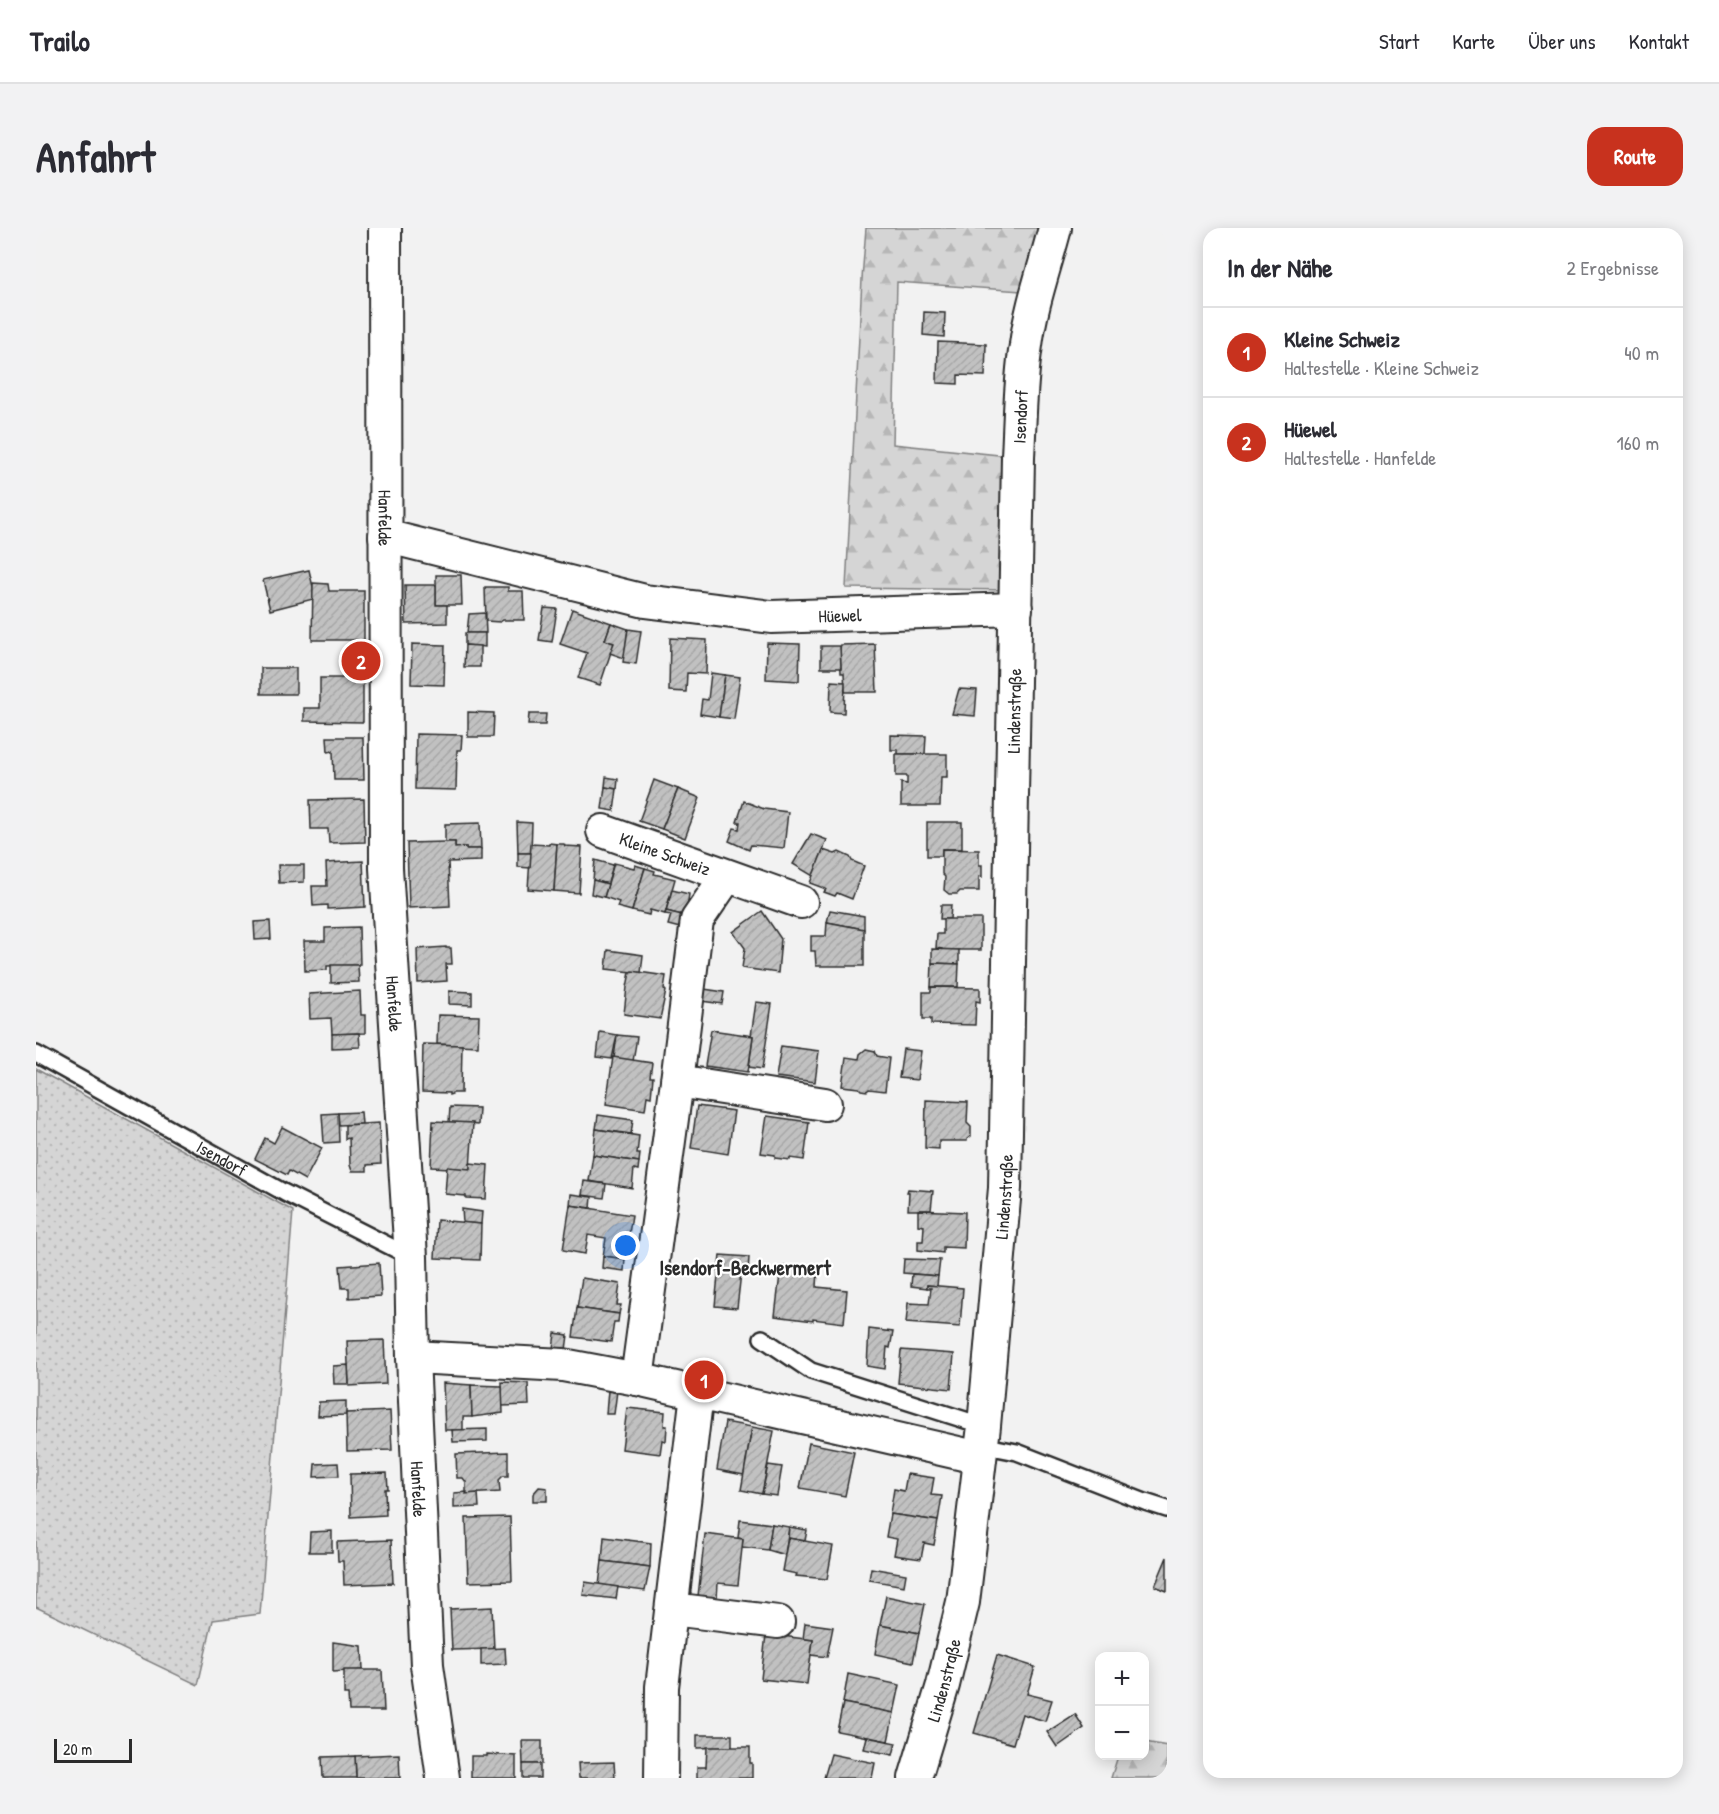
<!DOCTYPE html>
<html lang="de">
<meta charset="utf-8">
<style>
:root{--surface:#fff;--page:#f2f2f3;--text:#2b2b33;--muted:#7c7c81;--line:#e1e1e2;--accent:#c8321e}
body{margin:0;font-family:"Patrick Hand",sans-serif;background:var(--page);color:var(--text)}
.controls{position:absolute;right:18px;bottom:18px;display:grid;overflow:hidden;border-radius:12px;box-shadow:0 3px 15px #0003}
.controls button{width:54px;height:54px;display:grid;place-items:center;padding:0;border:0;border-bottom:2px solid var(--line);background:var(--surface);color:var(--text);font:30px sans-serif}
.scale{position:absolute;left:18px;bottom:15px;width:78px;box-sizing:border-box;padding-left:6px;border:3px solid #2b2b2b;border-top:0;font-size:16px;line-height:21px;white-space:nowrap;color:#2b2b2b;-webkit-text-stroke:4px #fff;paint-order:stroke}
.you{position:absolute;left:590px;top:1018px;width:21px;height:21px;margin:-15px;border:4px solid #fff;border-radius:50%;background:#1a73e8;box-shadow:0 0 0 9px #1a73e833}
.badge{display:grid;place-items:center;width:39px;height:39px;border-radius:50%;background:var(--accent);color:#fff;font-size:20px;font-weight:700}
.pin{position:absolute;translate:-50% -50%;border:3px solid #fff;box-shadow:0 2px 6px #0006}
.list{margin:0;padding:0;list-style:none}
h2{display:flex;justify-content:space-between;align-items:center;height:78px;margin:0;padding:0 24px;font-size:26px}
h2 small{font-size:20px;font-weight:400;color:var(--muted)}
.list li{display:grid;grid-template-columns:39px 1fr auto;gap:18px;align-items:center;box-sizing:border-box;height:90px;padding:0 24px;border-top:2px solid var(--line)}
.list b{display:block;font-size:22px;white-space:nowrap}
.list p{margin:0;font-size:20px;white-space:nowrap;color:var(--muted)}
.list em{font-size:20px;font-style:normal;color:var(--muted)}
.map{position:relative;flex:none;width:1131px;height:1550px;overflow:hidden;border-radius:18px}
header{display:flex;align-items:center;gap:36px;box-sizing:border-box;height:84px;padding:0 30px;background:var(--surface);border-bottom:2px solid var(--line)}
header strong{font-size:28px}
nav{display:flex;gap:33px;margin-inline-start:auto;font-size:21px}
.intro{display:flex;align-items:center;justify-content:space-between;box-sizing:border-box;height:144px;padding:0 36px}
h1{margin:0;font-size:42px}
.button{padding:15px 27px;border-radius:18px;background:var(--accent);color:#fff;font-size:21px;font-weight:700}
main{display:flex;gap:36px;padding:0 36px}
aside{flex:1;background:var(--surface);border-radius:18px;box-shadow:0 3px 15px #0003}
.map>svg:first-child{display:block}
</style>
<header>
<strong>Trailo</strong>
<nav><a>Start</a><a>Karte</a><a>Über uns</a><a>Kontakt</a></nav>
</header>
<div class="intro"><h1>Anfahrt</h1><a class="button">Route</a></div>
<main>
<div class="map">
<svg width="1131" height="1550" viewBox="0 0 1131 1550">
<defs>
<pattern id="grass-dots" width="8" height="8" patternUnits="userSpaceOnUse" patternTransform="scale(1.5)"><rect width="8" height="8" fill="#d5d5d5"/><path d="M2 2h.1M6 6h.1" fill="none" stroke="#b7b7b7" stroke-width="1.8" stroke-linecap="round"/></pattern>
<pattern id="forest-firs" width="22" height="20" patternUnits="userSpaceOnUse" patternTransform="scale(1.5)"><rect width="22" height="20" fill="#d5d5d5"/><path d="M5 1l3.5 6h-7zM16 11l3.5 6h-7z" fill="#b7b7b7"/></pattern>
<pattern id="building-hatch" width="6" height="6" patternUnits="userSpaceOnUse" patternTransform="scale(1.5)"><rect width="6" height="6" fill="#c1c1c1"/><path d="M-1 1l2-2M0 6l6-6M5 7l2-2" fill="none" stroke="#a6a6a6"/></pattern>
</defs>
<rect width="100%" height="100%" fill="#f2f2f2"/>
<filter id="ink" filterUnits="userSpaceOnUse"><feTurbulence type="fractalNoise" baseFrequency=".0167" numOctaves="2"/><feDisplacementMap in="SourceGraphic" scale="12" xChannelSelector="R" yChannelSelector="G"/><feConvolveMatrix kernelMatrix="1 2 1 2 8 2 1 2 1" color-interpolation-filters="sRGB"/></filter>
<g filter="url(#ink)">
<!-- grass -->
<path fill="url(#grass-dots)" stroke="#808080" stroke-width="1.5" d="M0 841 257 983 224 1386 177 1392 162 1457 0 1379Z"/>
<!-- forest -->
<g fill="url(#forest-firs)" stroke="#808080" stroke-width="1.5">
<path d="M830 0H1019L1001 64 861 54 857 216 982 229 980 362 810 360 826 51Z"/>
<path d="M1109 1514 1131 1518V1550H1075L1082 1528H1108Z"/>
</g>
<!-- building -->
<g fill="url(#building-hatch)" stroke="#2b2b2b" stroke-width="1.5">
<path d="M888 84 909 85 908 109 887 107Z"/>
<path d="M902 114 950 116 949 148 922 147V156L901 155Z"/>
<path d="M273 342 277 359V371L234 382 227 352Z"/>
<path d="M400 347H425L426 377H400Z"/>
<path d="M277 355 292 356 293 363H328V412H276Z"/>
<path d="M369 357H400V377H411V395L370 396Z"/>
<path d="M449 359H472V363H487L488 392H467L464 394 450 393Z"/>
<path d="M508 380 521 381 516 414 503 412Z"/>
<path d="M536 381 575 395 569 412 578 415 564 457 542 450 551 425 524 416Z"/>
<path d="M449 385 450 405H431L433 386Z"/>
<path d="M575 395 592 401 588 430 574 425 578 415 569 412Z"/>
<path d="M592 401 605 403 600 436 587 434Z"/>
<path d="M429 405H449V419L429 417Z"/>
<path d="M634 410 671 412 670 446 651 445 650 464 633 463Z"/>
<path d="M731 415 764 416 763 453 730 451Z"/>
<path d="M376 416 409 417 408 457 375 456Z"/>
<path d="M839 416 841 464H809L808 445H805L804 417Z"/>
<path d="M429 417 444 418V439H428Z"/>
<path d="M785 418H804L805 440H785Z"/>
<rect x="225" y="440" width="35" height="26"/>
<path d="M675 445 689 447 683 489 664 486 666 471 672 472Z"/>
<path d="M689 447 704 449 698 491 683 489Z"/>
<path d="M284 450H327V494L268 493V480H284Z"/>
<path d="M795 453 809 454 808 485 794 484Z"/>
<path d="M923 461 941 462 939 488 916 486Z"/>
<path d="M432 484 458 485 457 509H432Z"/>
<path d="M493 486H510L509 497H492Z"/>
<path d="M380 506 426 507 425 522H421L420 562 379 561Z"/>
<path d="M855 507 890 508 889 526H862V522H855Z"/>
<path d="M291 509H327L328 552H298L297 523 292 524Z"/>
<path d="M860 526H911V549H905L904 578H865V555L871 556V548H860Z"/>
<path d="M570 549 582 551 581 561 569 559Z"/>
<path d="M618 552 642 561 626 601 603 593Z"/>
<path d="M569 559 581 561 578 583 566 581Z"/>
<path d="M642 561 664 570 649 610 626 601Z"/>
<path d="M328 571 329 614 293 615 292 601H275L274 572Z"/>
<path d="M708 573 728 581 752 584 748 620 715 617 713 622 693 613 698 600 703 601 704 594H701Z"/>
<path d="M481 594 496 595 495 625H482Z"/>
<path d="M891 594H926V621H906V628H891Z"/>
<path d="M444 595 445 621H430V619L419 620V614H409V596Z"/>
<path d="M775 606 791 612 777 648 757 636Z"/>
<path d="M409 614H419V620L430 619V621H445V633L412 634 414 678 373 680 371 615Z"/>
<path d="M513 615 521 616 518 663 492 661 495 616 513 617Z"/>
<path d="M521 616H528L529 618 546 619 543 665 518 663Z"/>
<path d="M906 621 943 622V637H946V649L943 648V663H924L921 666H913L908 662 909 649 906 646Z"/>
<path d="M787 622 799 626 803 624 814 629 816 633 828 638 816 671 801 665 799 668 788 664 790 661 774 655Z"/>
<path d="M482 625H495L494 640 482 639Z"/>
<path d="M559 632 577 637 572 656 557 652Z"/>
<path d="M327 633 329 679 292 681V677L277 678 276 658H291L290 635Z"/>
<path d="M578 635 598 640 599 637 609 640 596 683 581 679 583 674 568 669Z"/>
<path d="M242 637H268V654L243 655Z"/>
<path d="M609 640 619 643 618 646 639 651 629 686 614 682 613 687 596 683Z"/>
<path d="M557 652 572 656 568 669 555 666Z"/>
<path d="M636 662 653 666 650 688 630 683Z"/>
<path d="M905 677H915L914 691H904Z"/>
<path d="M794 682 828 688V701L791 694Z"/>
<path d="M630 683 650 688 648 701 632 697 635 687 629 686Z"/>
<path d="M726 683 745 711 742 745 706 740 709 720 697 704Z"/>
<path d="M907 691H945V722H906V721L900 720 901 706H907Z"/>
<path d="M234 693 235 711 219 712 218 694Z"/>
<path d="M791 694 828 701V738H780L779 723H775V708H790Z"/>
<path d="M323 699 324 737 291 738V742L269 743 268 713H289V700Z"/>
<path d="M410 719V720H415L416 736H410L411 753 382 755 381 721Z"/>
<path d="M896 721 923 722V736L896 735Z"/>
<path d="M572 722 607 727 605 745 570 741Z"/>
<path d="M896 735 923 736 922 759H895Z"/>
<path d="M295 737H322L323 754 295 755Z"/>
<path d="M596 743 630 748 628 761 630 763 624 791 588 786 591 759 594 744Z"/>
<path d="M895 759 944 760V774L940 773 939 797 895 796V791H887V764H895Z"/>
<path d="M668 761 688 764 686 776 666 773Z"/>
<path d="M324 763 325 787H329V805L296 806 295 790 274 791 273 766Z"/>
<path d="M413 763 436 764V777L413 776Z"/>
<path d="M720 774 736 776 726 841 713 839 717 808H715Z"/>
<path d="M402 787 443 788 442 818 401 816Z"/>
<path d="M675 802 717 808 712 844 669 838Z"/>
<path d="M564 804 581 807 576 831 561 829Z"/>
<path d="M323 805 324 819 296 820V806Z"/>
<path d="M581 807 601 809 597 833 578 830Z"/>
<path d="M387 816 426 817 425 865H416V866L413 867V865L386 864Z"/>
<path d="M745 818 783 823 779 854 740 849Z"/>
<path d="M830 821 839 823 841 828 853 830 849 863 833 861 831 863 825 862 823 860 806 858 810 829 823 831 824 826Z"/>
<path d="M867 821 885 823 881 852 863 850Z"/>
<path d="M577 829 616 835 614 849H617L615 869 611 868 609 882 570 876Z"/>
<path d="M890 872 932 874 931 895 935 899V908L931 911V913H903V921L889 920Z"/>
<path d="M661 878 698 883 692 926 655 920Z"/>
<path d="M414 879 443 880 442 897 413 894Z"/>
<path d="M325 884 326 896 303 897 302 885Z"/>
<path d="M302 885 303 914 288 915 286 886Z"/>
<path d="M562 887 597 892 595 906 560 901Z"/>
<path d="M731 888 773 894 768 932 754 930V932L739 930V927L725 925Z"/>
<path d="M397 893 437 895 434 941 395 939Z"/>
<path d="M343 895 345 936 331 937V943H316L314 937 313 910 309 911V897Z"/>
<path d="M246 899 286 920 269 952 253 943 251 947 219 931 229 910 238 915Z"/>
<path d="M560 901 603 908 601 926H604L603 934 557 927Z"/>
<path d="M557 927 603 934 602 942 598 941 596 960 553 953Z"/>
<path d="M434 935 452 937 450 971 430 970V968L409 966 411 939 434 941Z"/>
<path d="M548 953 570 956 568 970 546 967Z"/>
<path d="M872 961 897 963 895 982H872L873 964H871Z"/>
<path d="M535 966 556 969 555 980 534 977Z"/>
<path d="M534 977 596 987 589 1031 567 1028 570 1010 552 1007 549 1026 527 1022Z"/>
<path d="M426 981 446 984 445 996 427 995Z"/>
<path d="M882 982 929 984 928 1020 907 1019V1025L882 1022V1013H887L888 998 882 997Z"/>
<path d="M401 992 445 996 444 1032 399 1030Z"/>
<path d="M684 1027 713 1029 712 1045H705L701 1080 679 1078Z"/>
<path d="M567 1028 589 1031 588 1043 566 1040Z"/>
<path d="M868 1031 904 1032 902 1048 867 1045Z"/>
<path d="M343 1035 345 1068 313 1070V1060H306L304 1038Z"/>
<path d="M745 1038 782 1042 781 1059 811 1062 808 1095 777 1091V1093L739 1088Z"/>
<path d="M876 1046 902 1048 901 1058 891 1057V1060L875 1058Z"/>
<path d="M546 1050 584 1056 581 1077H585L583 1086 541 1080Z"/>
<path d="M891 1057 927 1060 924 1099 870 1095 872 1075 893 1076 895 1060H891Z"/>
<path d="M541 1080 583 1086 582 1094H578L575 1114 537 1109Z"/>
<path d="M833 1101 857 1104 854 1120 851 1119 849 1141 831 1138Z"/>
<path d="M519 1105 532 1107 530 1122 517 1121Z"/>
<path d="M348 1112 350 1156 313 1158 311 1113Z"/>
<path d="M865 1122 918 1126 915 1161 862 1155Z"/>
<path d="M312 1137 313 1156H298L297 1138Z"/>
<path d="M466 1154 492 1155 493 1177 466 1178Z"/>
<path d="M407 1155 435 1157 436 1189H427V1202H409Z"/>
<path d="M435 1157 466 1158 467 1185 436 1189Z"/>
<path d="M572 1162 581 1163 578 1186H570Z"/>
<path d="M310 1173V1187L282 1188 283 1174Z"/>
<path d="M591 1180 629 1184 628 1198H631L630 1213 626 1212 624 1226 586 1221Z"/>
<path d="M354 1183 356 1222 311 1223 310 1185Z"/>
<path d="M689 1194 716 1199 708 1247 681 1242Z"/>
<path d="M716 1199 738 1203 726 1266 705 1262Z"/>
<path d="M451 1201V1213L417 1214 416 1202Z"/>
<path d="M773 1215 818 1224 809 1268 764 1260Z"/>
<path d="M472 1224V1248H467L463 1252 464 1264 430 1266V1254L427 1250H421L420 1226Z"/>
<path d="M302 1235 303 1248 278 1249 279 1236Z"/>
<path d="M732 1237 746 1239 741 1268 726 1266Z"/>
<path d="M351 1245 352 1261H349L350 1287 315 1289 314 1246Z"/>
<path d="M871 1246 898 1250 895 1267 906 1268 902 1293 854 1286 858 1261 868 1263Z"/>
<path d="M503 1259 511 1260V1273H497V1266Z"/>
<path d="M431 1264 430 1266 442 1265 443 1279 418 1280V1265Z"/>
<path d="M854 1286 902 1293 898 1317 888 1315 885 1331 858 1327 861 1311 850 1309Z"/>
<path d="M474 1289 476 1353 432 1354 430 1290Z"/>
<path d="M704 1292 736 1296 732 1322 706 1319 707 1311 702 1310Z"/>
<path d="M736 1296 753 1299 749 1327 732 1322Z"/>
<path d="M753 1299 771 1302 769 1313 752 1310Z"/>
<path d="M296 1303V1324H273L274 1304Z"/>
<path d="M669 1306 707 1311 702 1357 682 1355 681 1370 662 1368Z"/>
<path d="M568 1309 615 1315 614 1339 566 1333Z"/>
<path d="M752 1310 797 1318 791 1351 760 1348 761 1346 746 1343Z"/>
<path d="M355 1312 357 1355 308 1357 307 1333H302L301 1314Z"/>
<path d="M1131 1329V1363L1119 1358Z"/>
<path d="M566 1333 614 1339 609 1363 563 1357Z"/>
<path d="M835 1340 870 1346 868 1358 833 1352Z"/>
<path d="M549 1354 582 1359 580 1371 547 1367Z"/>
<path d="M850 1368 889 1376 883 1405 844 1397Z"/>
<path d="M456 1379 458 1421 416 1422 414 1381Z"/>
<path d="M769 1395 797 1399 791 1429 775 1427 777 1412 767 1411Z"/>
<path d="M844 1397 883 1405 877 1434 839 1426Z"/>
<path d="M730 1406 777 1412 771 1456 725 1451Z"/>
<path d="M297 1414 326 1418 327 1442 297 1444Z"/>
<path d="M469 1420 470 1436 445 1437V1421Z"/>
<path d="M961 1427 999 1439 991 1466 1016 1472 1009 1493 986 1486 977 1516 938 1505Z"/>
<path d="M308 1442H346L348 1483H313L312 1466H308Z"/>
<path d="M812 1446 864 1457 858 1485 807 1475Z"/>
<path d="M807 1475 858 1485 852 1513 801 1503Z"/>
<path d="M1039 1486 1048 1500 1021 1519 1011 1504Z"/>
<path d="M661 1507H696V1519L661 1520Z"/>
<path d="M831 1509 860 1515 857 1527 828 1521Z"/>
<path d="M486 1513H506V1536H487Z"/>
<path d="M671 1519H714V1535H716V1550H661V1539H670Z"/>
<path d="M363 1526 364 1550H320L319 1528Z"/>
<path d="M451 1526 480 1528V1550H435V1528H451Z"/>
<path d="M795 1526 839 1535 836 1550H788Z"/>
<path d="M319 1528 320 1550H287L286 1529Z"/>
<path d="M578 1534 579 1550H543L542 1535Z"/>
<rect x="487" y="1536" width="17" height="14"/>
</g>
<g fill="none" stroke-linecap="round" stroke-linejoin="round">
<!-- lane casing -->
<g stroke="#2b2b2b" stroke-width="20">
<g id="lane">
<path id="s1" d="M0 826 249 965 375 1029"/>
<path d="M726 1110 775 1143 948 1198"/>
<path d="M945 1217 981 1224 1109 1274 1131 1281"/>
</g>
</g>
<!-- street casing -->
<g stroke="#2b2b2b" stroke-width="36">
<g id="street">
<path id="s2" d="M349 0 350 640 375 1029 377 1129 391 1437 407 1550"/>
<path id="s3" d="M349 308 609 373 735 389 980 381"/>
<path id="s4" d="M567 603 765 674"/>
<path d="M641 853 789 876"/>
<path d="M377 1129 527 1137 601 1151 944 1230"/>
<path d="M601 1151 641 853 661 692 691 648"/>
<path d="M636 1381 742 1394"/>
<path d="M625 1550 626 1459 661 1165"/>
<path id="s5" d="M879 1550 907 1457 927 1374 948 1198 969 960 982 229C984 191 984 154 990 117 995 77 1009 39 1019 0"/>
</g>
</g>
<!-- lane -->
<use href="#lane" stroke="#fff" stroke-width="15"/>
<!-- street -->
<use href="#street" stroke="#fff" stroke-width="32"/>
</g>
</g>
<g text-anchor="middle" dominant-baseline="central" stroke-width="4.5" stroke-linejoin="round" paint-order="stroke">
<!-- street labels -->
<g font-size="18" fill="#2b2b2b" stroke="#fff">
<text stroke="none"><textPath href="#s5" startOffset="1370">Isendorf</textPath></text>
<text stroke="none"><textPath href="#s2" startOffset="290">Hanfelde</textPath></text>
<text stroke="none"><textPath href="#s3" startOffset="464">Hüewel</textPath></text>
<text stroke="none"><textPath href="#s5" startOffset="1076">Lindenstraße</textPath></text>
<text stroke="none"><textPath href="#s4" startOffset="66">Kleine Schweiz</textPath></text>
<text stroke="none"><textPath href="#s2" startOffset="776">Hanfelde</textPath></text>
<text stroke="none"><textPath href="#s1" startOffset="213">Isendorf</textPath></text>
<text stroke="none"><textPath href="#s5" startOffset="590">Lindenstraße</textPath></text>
<text stroke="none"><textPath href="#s2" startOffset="1262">Hanfelde</textPath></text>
<text stroke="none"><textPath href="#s5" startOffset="102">Lindenstraße</textPath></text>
</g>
<!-- quarter labels -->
<g font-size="21" font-weight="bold" fill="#2b2b2b" stroke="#fff">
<text x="709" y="1039">Isendorf-Beckwermert</text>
</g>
</g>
</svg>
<div class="controls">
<button>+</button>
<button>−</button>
</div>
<div class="scale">20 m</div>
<div class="you"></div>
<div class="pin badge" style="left:668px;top:1152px">1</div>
<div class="pin badge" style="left:325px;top:433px">2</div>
</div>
<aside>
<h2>In der Nähe<small>2 Ergebnisse</small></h2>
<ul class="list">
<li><span class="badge">1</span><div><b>Kleine Schweiz</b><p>Haltestelle · Kleine Schweiz</p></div><em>40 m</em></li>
<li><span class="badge">2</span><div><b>Hüewel</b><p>Haltestelle · Hanfelde</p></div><em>160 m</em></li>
</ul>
</aside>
</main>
